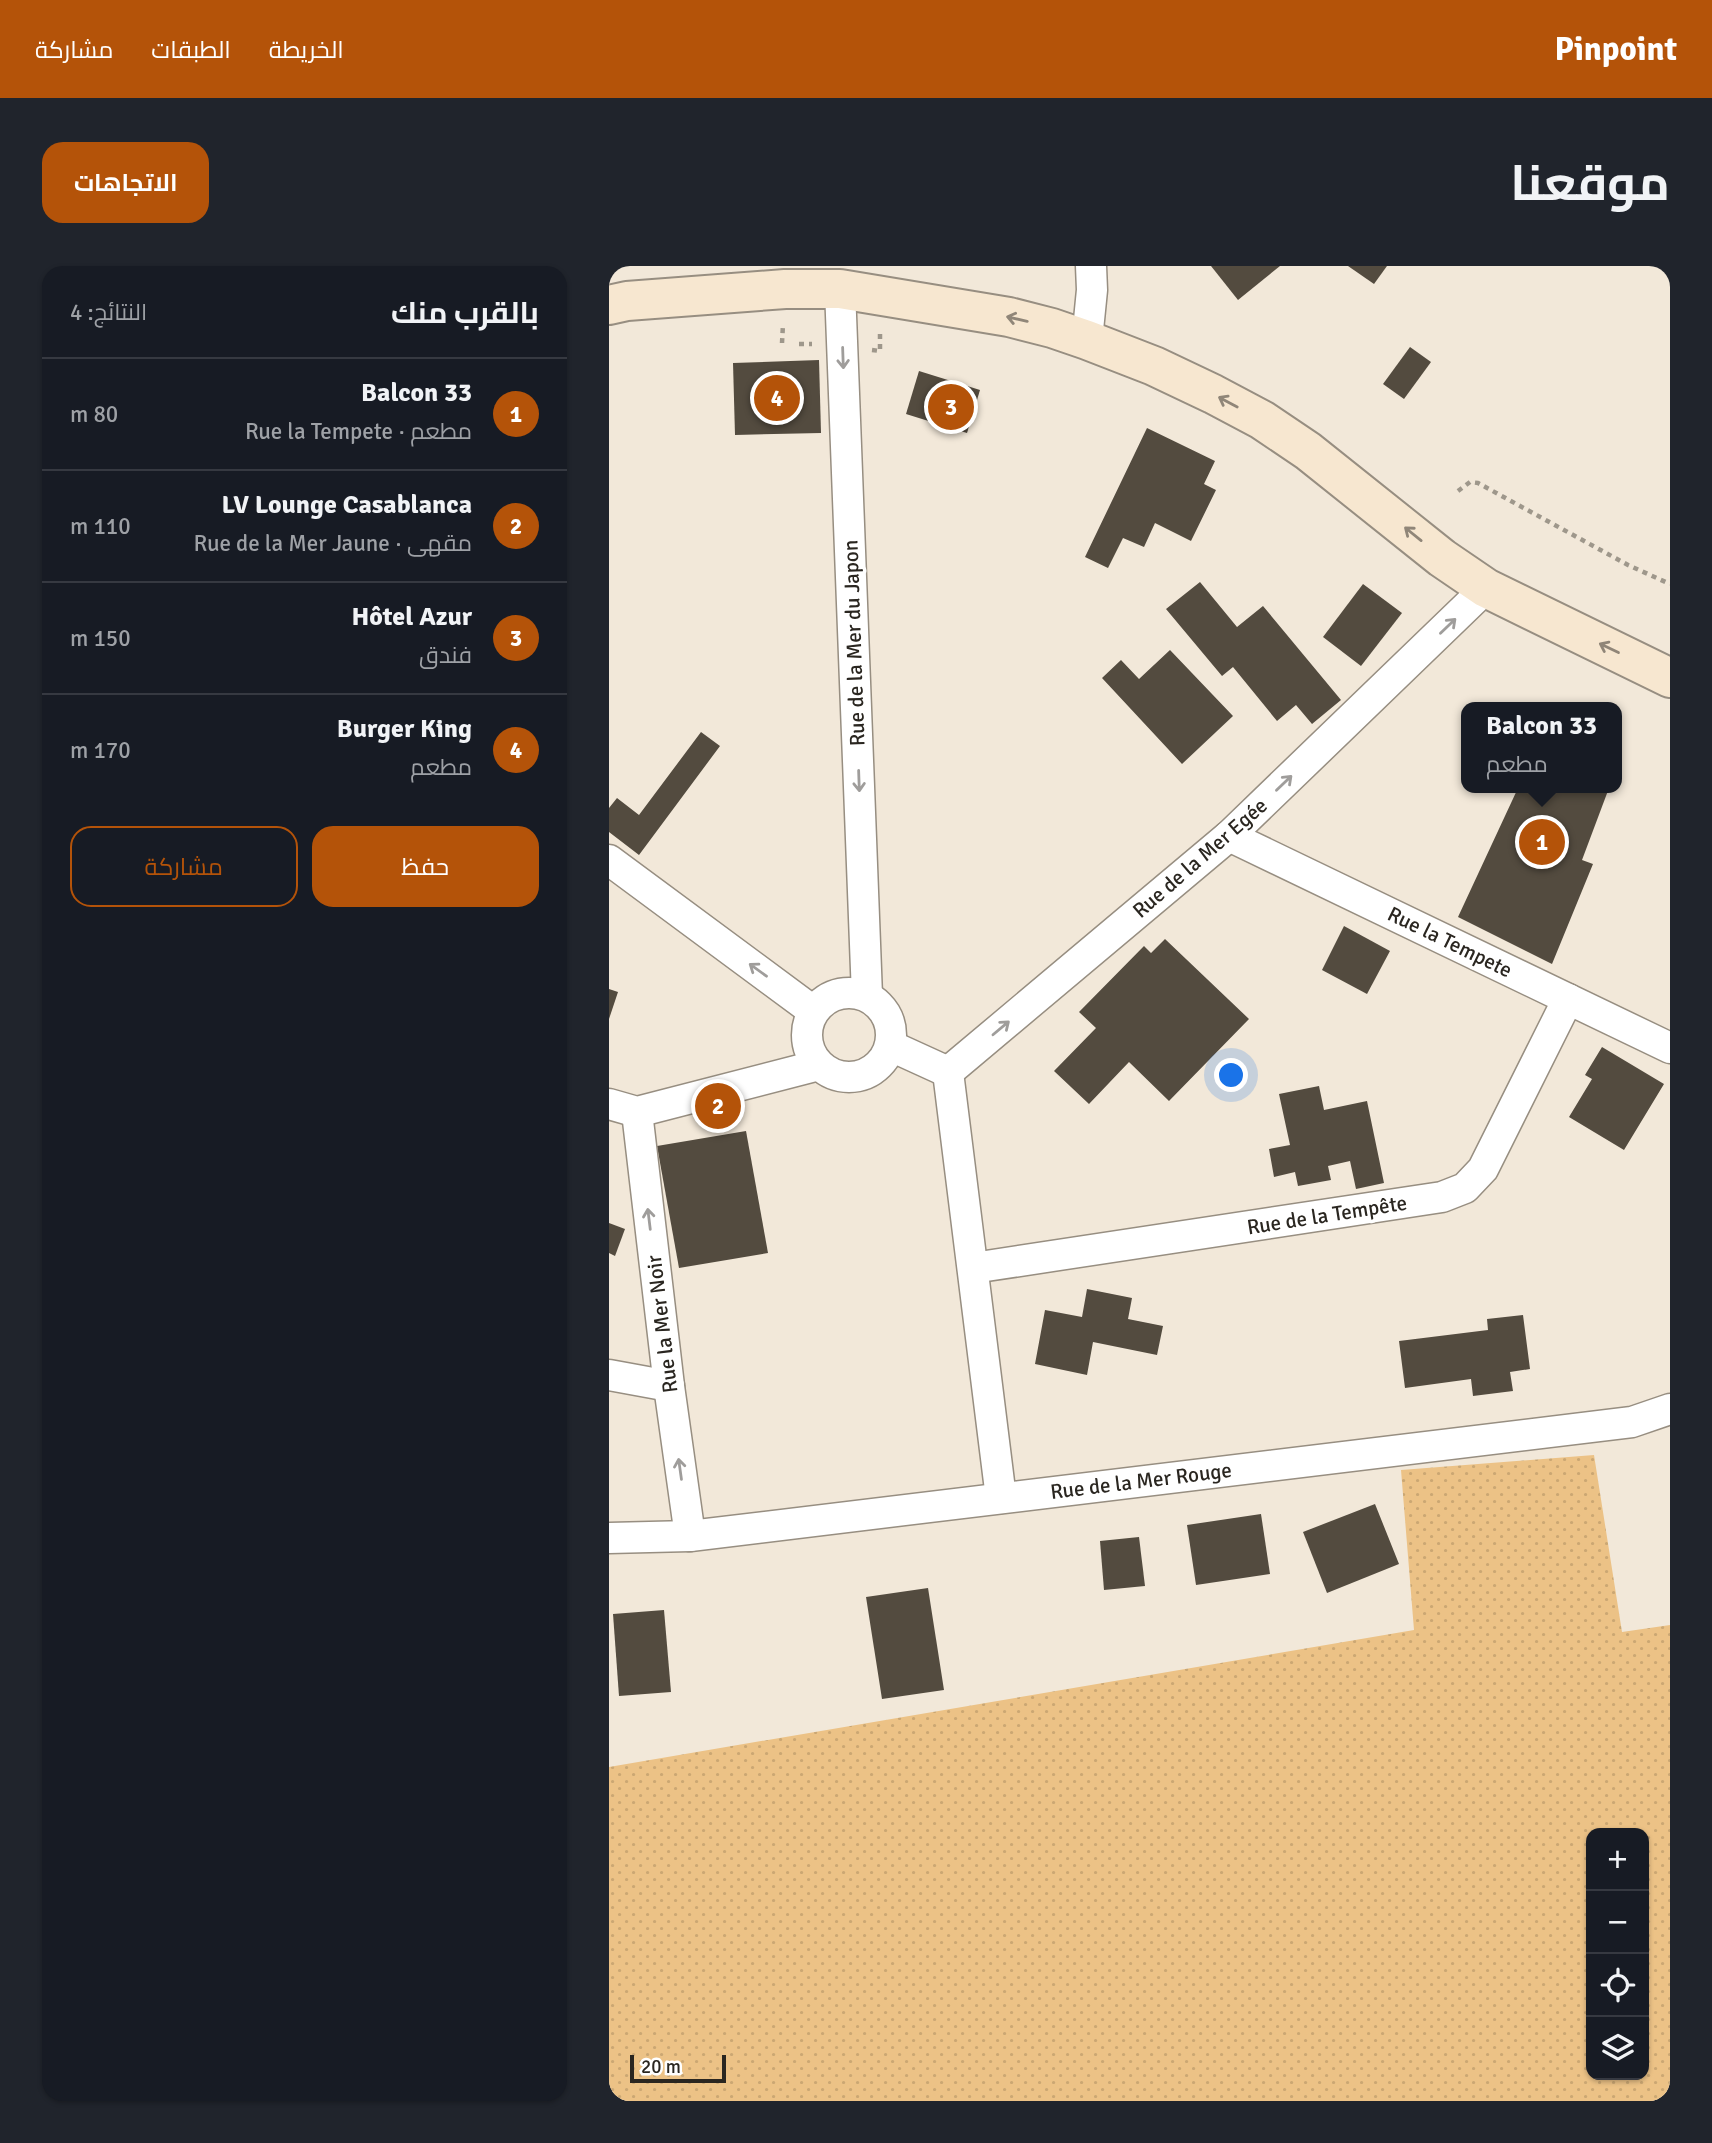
<!DOCTYPE html>
<html lang="ar">
<meta charset="utf-8">
<style>
:root{--surface:#171b24;--page:#20242c;--text:#f1f3f6;--muted:#9ea1a6;--line:#363941;--accent:#b45309}
body{margin:0;font-family:Signika,Cairo,sans-serif;background:var(--page);color:var(--text);direction:rtl}
.controls{position:absolute;right:21px;bottom:21px;display:grid;overflow:hidden;border-radius:14px;box-shadow:0 2px 5px #0004}
.controls button{width:63px;height:63px;display:grid;place-items:center;padding:0;border:0;border-bottom:2px solid var(--line);background:var(--surface);color:var(--text);font:35px sans-serif}
.scale{position:absolute;left:21px;bottom:18px;width:96px;box-sizing:border-box;padding-left:7px;border:4px solid #2a2620;border-top:0;font-size:19px;line-height:24px;white-space:nowrap;color:#2a2620;-webkit-text-stroke:5px #fff;paint-order:stroke}
.you{position:absolute;left:623px;top:810px;width:24px;height:24px;margin:-18px;border:5px solid #fff;border-radius:50%;background:#1a73e8;box-shadow:0 0 0 10px #1a73e833}
.badge{display:grid;place-items:center;width:46px;height:46px;border-radius:50%;background:var(--accent);color:#fff;font-size:23px;font-weight:700}
.pin{position:absolute;translate:-50% -50%;border:4px solid #fff;box-shadow:0 2px 7px #0006}
.popup{position:absolute;left:852px;top:436px;width:161px;height:91px;box-sizing:border-box;display:grid;place-content:center;border-radius:14px;background:var(--surface);filter:drop-shadow(0 2px 5px #0005);font-size:23px;white-space:nowrap;color:var(--muted)}
.popup b{font-size:26px;color:var(--text)}
.popup::after{content:'';position:absolute;left:50%;top:100%;margin-left:-14px;border:14px solid transparent;border-top-color:var(--surface)}
.list{margin:0;padding:0;list-style:none}
h2{display:flex;justify-content:space-between;align-items:center;height:91px;margin:0;padding:0 28px;font-size:30px}
h2 small{font-size:23px;font-weight:400;color:var(--muted)}
.list li{display:grid;grid-template-columns:46px 1fr auto;gap:21px;align-items:center;box-sizing:border-box;height:112px;padding:0 28px;border-top:2px solid var(--line)}
.list b{display:block;font-size:26px;white-space:nowrap}
.list p{margin:0;font-size:23px;white-space:nowrap;color:var(--muted)}
.list em{font-size:23px;font-style:normal;color:var(--muted)}
.actions{display:flex;gap:14px;padding:21px 28px}
.actions a{flex:1;padding:16px 0;border:2px solid var(--accent);border-radius:21px;text-align:center;font-size:24px;color:var(--accent)}
.actions .main{background:var(--accent);color:#fff}
.icon{flex:none;width:38px;height:38px;fill:none;stroke:currentColor;stroke-width:2;stroke-linecap:round;stroke-linejoin:round}
.map{position:relative;flex:none;width:1061px;height:1835px;overflow:hidden;direction:ltr;border-radius:21px}
header{display:flex;align-items:center;gap:42px;box-sizing:border-box;height:98px;padding:0 35px;background:var(--accent);color:#fff}
header strong{font-size:33px}
nav{display:flex;gap:38px;margin-inline-start:auto;font-size:24px}
.intro{display:flex;align-items:center;justify-content:space-between;box-sizing:border-box;height:168px;padding:0 42px}
h1{margin:0;font-size:49px}
.button{padding:18px 32px;border-radius:21px;background:var(--accent);color:#fff;font-size:24px;font-weight:700}
main{display:flex;gap:42px;padding:0 42px}
aside{flex:1;background:var(--surface);border-radius:21px;box-shadow:0 2px 5px #0004}
.map>svg:first-child{display:block}
</style>
<header>
<strong>Pinpoint</strong>
<nav><a>الخريطة</a><a>الطبقات</a><a>مشاركة</a></nav>
</header>
<div class="intro"><h1>موقعنا</h1><a class="button">الاتجاهات</a></div>
<main>
<div class="map">
<svg width="1061" height="1835" viewBox="0 0 1061 1835">
<defs>
<pattern id="grass-dots" width="8" height="8" patternUnits="userSpaceOnUse" patternTransform="scale(1.75)"><rect width="8" height="8" fill="#ecc286"/><path d="M2 2h.1M6 6h.1" fill="none" stroke="#cba773" stroke-width="1.8" stroke-linecap="round"/></pattern>
</defs>
<rect width="100%" height="100%" fill="#f2e8d9"/>
<!-- grass -->
<path fill="url(#grass-dots)" fill-rule="evenodd" d="M985 1189 1013 1366 1061 1359V1835H0V1501L805 1364 792 1204ZM982 1567H1035V1809H982Z"/>
<!-- building -->
<g fill="#534b3f">
<path d="M602 0H671L629 34Z"/>
<path d="M739 0H778L765 18Z"/>
<path d="M801 81 822 96 795 133 774 118Z"/>
<path d="M210 94 212 167 126 169 124 97Z"/>
<path d="M310 105 371 124 358 167 297 148Z"/>
<path d="M538 162 606 195 595 218 607 224 582 275 546 257 535 281 514 272 499 302 476 291Z"/>
<path d="M591 316 628 361 654 340 732 434 703 458 687 439 668 455 624 401 613 410 557 343Z"/>
<path d="M754 318 793 347 752 400 714 371Z"/>
<path d="M561 384 624 450 573 498 493 412 512 394 530 413Z"/>
<path d="M92 466 111 480 30 589 0 566V542L8 532 30 549Z"/>
<path d="M909 522H1000L973 594 984 598 943 698 849 651Z"/>
<path d="M735 660 781 685 758 728 713 704Z"/>
<path d="M556 673 640 753 560 835 520 796 480 838 445 805 487 762 470 746 535 680 542 687Z"/>
<path d="M0 723 9 726 0 753Z"/>
<path d="M993 781 1055 818 1015 884 960 851 983 813 976 809Z"/>
<path d="M710 820 715 844 758 835 775 917 747 923 741 895 719 900 722 914 689 920 686 906 665 911 660 883 681 879 670 828Z"/>
<path d="M137 865 159 987 70 1002 48 880Z"/>
<path d="M0 957 16 963 6 990 0 987Z"/>
<path d="M478 1023 523 1032 519 1053 554 1060 548 1089 484 1076 478 1109 426 1098 436 1044 473 1051Z"/>
<path d="M914 1049 921 1103 901 1106 904 1125 864 1130 862 1113 796 1122 790 1075 879 1064 878 1053Z"/>
<path d="M766 1238 790 1298 718 1327 694 1266Z"/>
<path d="M652 1248 661 1308 587 1319 578 1259Z"/>
<path d="M530 1271 536 1320 495 1324 491 1275Z"/>
<path d="M319 1322 335 1424 273 1433 257 1331Z"/>
<path d="M55 1344 62 1426 10 1430 4 1348Z"/>
</g>
<g fill="none" stroke-linecap="round" stroke-linejoin="round">
<!-- minor casing -->
<g stroke="#978e81" stroke-width="33">
<g id="minor">
<path d="M231 23 258 730"/>
<path d="M478 74 483 24 482 0"/>
<path d="M620 570 1061 782"/>
<path d="M0 594 204 745"/>
<circle cx="240" cy="769" r="42"/>
<path d="M282 780 339 806"/>
<path d="M339 806 620 570 877 322"/>
<path d="M339 806 392 1232"/>
<path d="M0 838 28 846 210 799"/>
<path d="M28 846 60 1120 81 1270"/>
<path d="M364 1002 833 931 856 922 874 903 959 733"/>
<path d="M0 1109 60 1120"/>
<path d="M0 1272 81 1270 1023 1156 1061 1143"/>
</g>
</g>
<!-- secondary casing -->
<g stroke="#978e81" stroke-width="42">
<path id="secondary" d="M0 39 18 35 176 23H231L400 51 443 62 478 74 545 100 604 128 653 154 699 185 833 292 877 322 1061 412"/>
</g>
<!-- path -->
<g stroke="#9e978b" stroke-width="4.5" stroke-dasharray="5 5" stroke-linecap="butt">
<path d="M173 77 174 58"/>
<path d="M190 78H203"/>
<path d="M263 84 271 85V65"/>
<path d="M849 225 861 216 869 217 1019 299 1061 318"/>
</g>
<!-- minor -->
<use href="#minor" stroke="#fff" stroke-width="30"/>
<!-- secondary -->
<use href="#secondary" stroke="#f7e7d0" stroke-width="38"/>
</g>
<!-- one-way arrows -->
<defs><path id="oneway-shaft" d="M-6 0H5M1.5-3L5.5 0L1.5 3" fill="none" stroke-width="1.6" stroke-linecap="round" stroke-linejoin="round" transform="scale(1.75)"/></defs>
<g stroke="#908678">
<use href="#oneway-shaft" transform="translate(408 53) rotate(-167)"/>
<use href="#oneway-shaft" transform="translate(619 136) rotate(-152)"/>
<use href="#oneway-shaft" transform="translate(804 268) rotate(-141)"/>
<use href="#oneway-shaft" transform="translate(1000 382) rotate(-154)"/>
</g>
<g stroke="#9f9d9b">
<use href="#oneway-shaft" transform="translate(234 92) rotate(88)"/>
<use href="#oneway-shaft" transform="translate(839 360) rotate(-44)"/>
<use href="#oneway-shaft" transform="translate(250 515) rotate(88)"/>
<use href="#oneway-shaft" transform="translate(675 517) rotate(-44)"/>
<use href="#oneway-shaft" transform="translate(149 704) rotate(-144)"/>
<use href="#oneway-shaft" transform="translate(392 762) rotate(-40)"/>
<use href="#oneway-shaft" transform="translate(40 953) rotate(-97)"/>
<use href="#oneway-shaft" transform="translate(71 1203) rotate(-98)"/>
</g>
<g text-anchor="middle" dominant-baseline="central" stroke-width="7" stroke-linejoin="round" paint-order="stroke">
<!-- street labels -->
<g font-size="21" fill="#2a2620" stroke="#fff">
<text transform="translate(245 377) rotate(-92)">Rue de la Mer du Japon</text>
<text transform="translate(591 592) rotate(-41)">Rue de la Mer Egée</text>
<text transform="translate(841 676) rotate(26)">Rue la Tempete</text>
<text transform="translate(718 949) rotate(-9)">Rue de la Tempête</text>
<text transform="translate(53 1058) rotate(-97)">Rue la Mer Noir</text>
<text transform="translate(532 1215) rotate(-7)">Rue de la Mer Rouge</text>
</g>
</g>
</svg>
<div class="controls">
<button>+</button>
<button>−</button>
<button><svg class="icon" aria-label="locate" viewBox="0 0 24 24"><circle cx="12" cy="12" r="6"/><path d="M12 2v4M12 18v4M2 12h4M18 12h4"/></svg></button>
<button><svg class="icon" aria-label="layers" viewBox="0 0 24 24"><path d="M12 4l9 5-9 5-9-5zM3 14l9 5 9-5"/></svg></button>
</div>
<div class="scale">20 m</div>
<div class="you"></div>
<div class="pin badge" style="left:933px;top:576px">1</div>
<div class="popup"><b>Balcon 33</b>مطعم</div>
<div class="pin badge" style="left:109px;top:840px">2</div>
<div class="pin badge" style="left:342px;top:141px">3</div>
<div class="pin badge" style="left:168px;top:132px">4</div>
</div>
<aside>
<h2>بالقرب منك<small>النتائج: 4</small></h2>
<ul class="list">
<li><span class="badge">1</span><div><b>Balcon 33</b><p>مطعم · Rue la Tempete</p></div><em>80 m</em></li>
<li><span class="badge">2</span><div><b>LV Lounge Casablanca</b><p>مقهى · Rue de la Mer Jaune</p></div><em>110 m</em></li>
<li><span class="badge">3</span><div><b>Hôtel Azur</b><p>فندق</p></div><em>150 m</em></li>
<li><span class="badge">4</span><div><b>Burger King</b><p>مطعم</p></div><em>170 m</em></li>
</ul>
<div class="actions"><a class="main">حفظ</a><a>مشاركة</a></div>
</aside>
</main>
